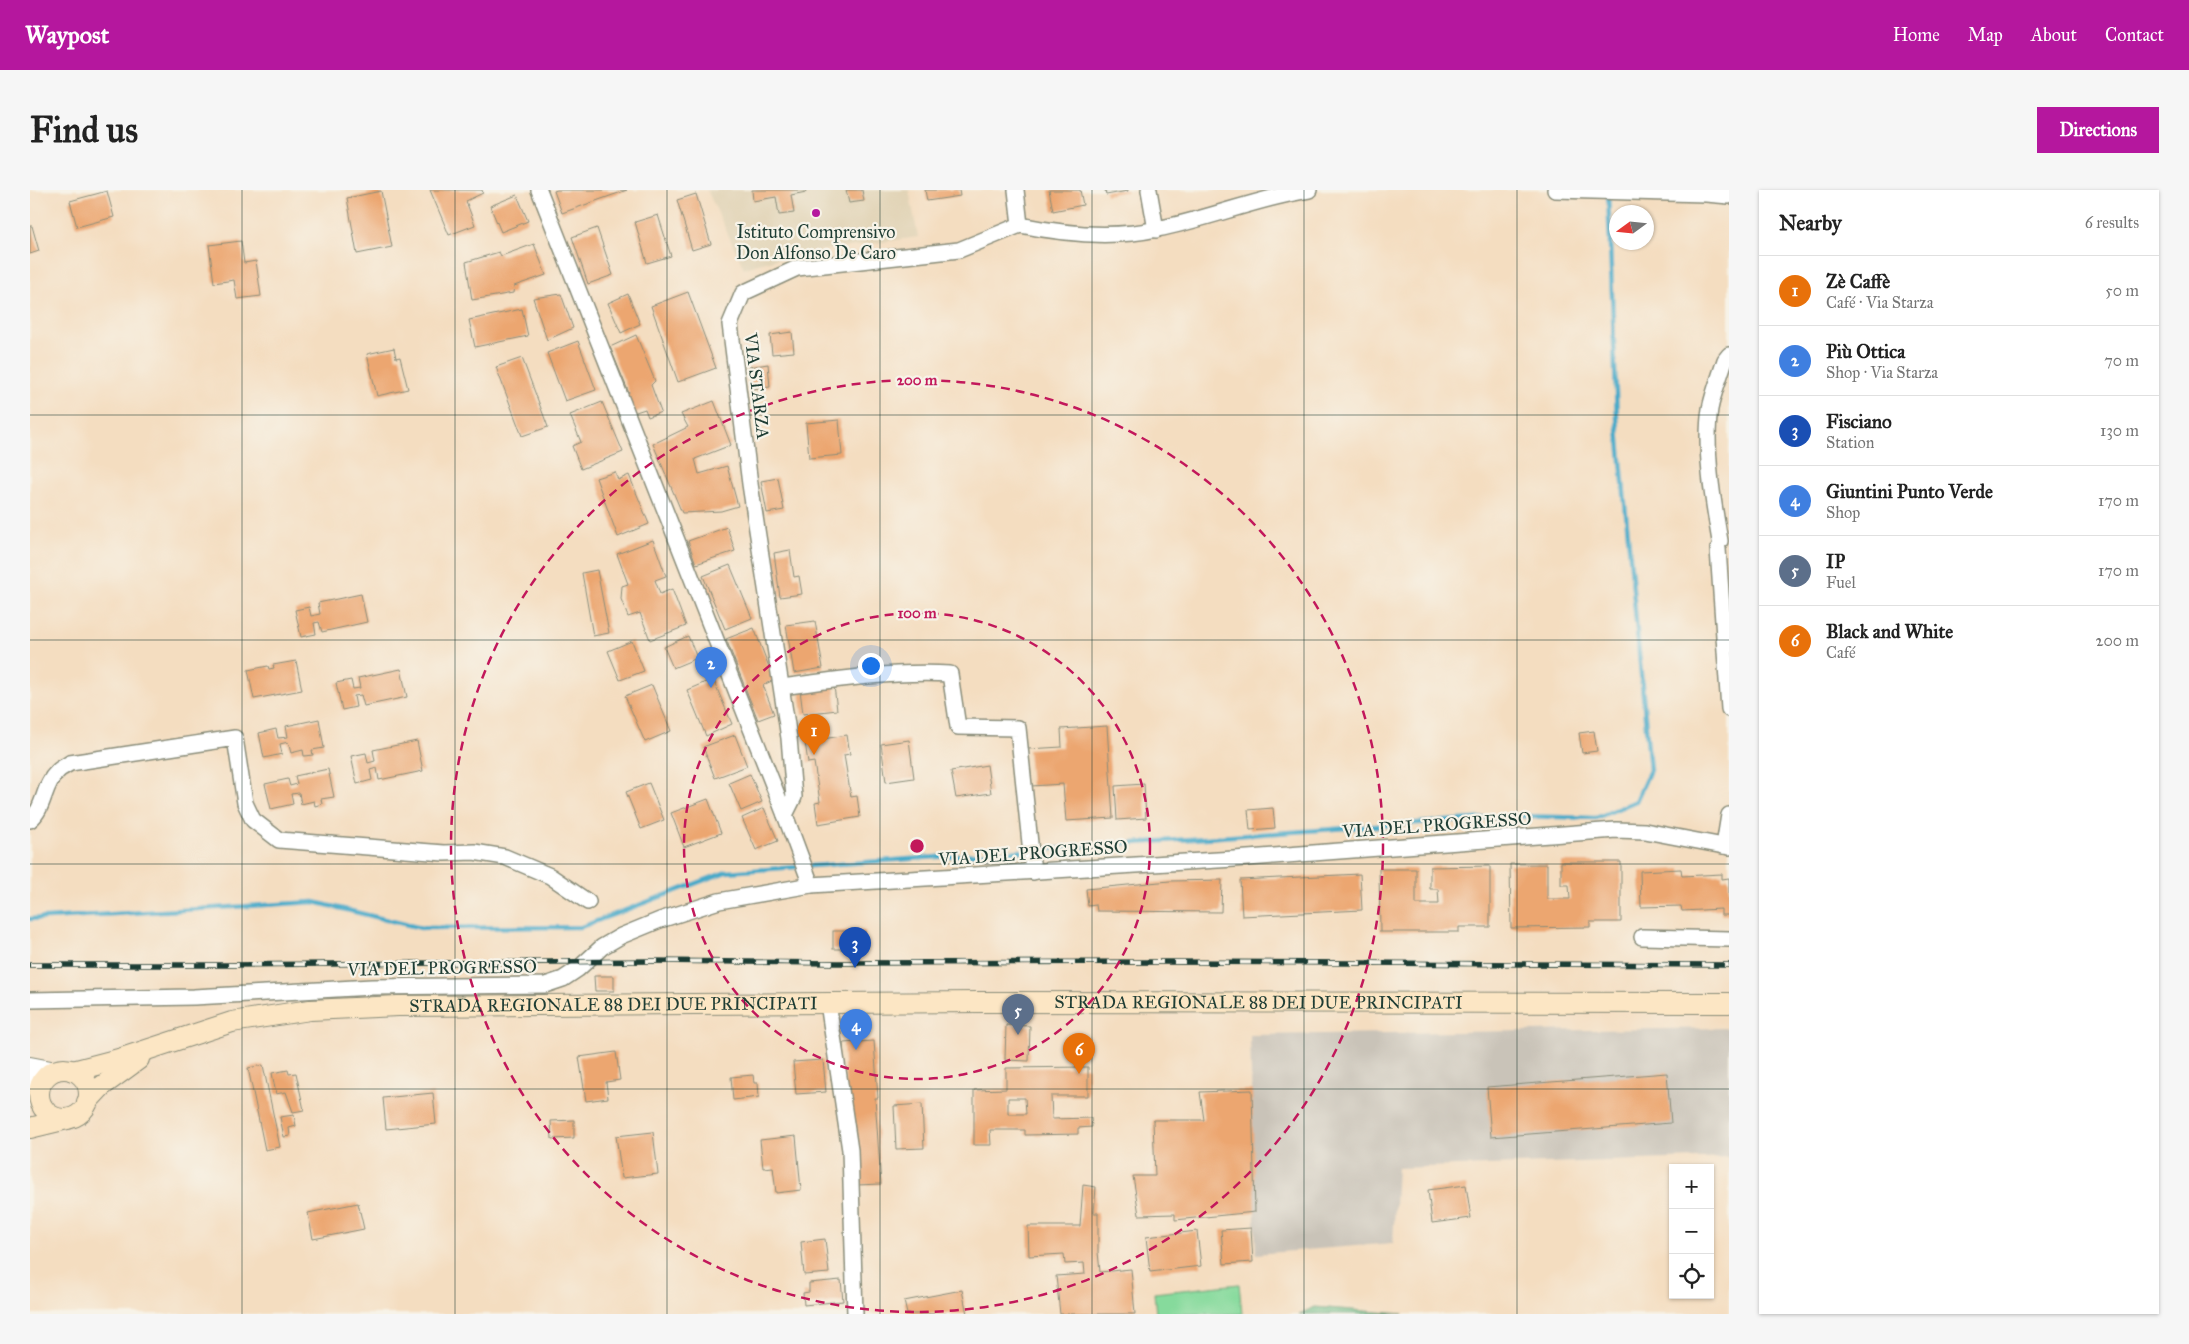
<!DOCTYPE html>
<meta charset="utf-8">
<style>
:root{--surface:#fff;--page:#f6f6f6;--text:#222;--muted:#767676;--line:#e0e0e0;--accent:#b5179e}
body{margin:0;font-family:"IM FELL Great Primer",serif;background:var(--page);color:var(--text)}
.controls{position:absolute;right:15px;bottom:15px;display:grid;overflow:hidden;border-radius:0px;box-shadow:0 1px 4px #0004}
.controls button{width:45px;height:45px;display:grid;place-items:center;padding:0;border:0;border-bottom:1px solid var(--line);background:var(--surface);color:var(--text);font:25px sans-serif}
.compass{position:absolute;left:1579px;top:15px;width:45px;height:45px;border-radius:50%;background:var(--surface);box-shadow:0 1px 4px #0004;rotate:255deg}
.you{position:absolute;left:840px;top:475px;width:18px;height:18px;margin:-12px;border:4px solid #fff;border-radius:50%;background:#1a73e8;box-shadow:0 0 0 8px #1a73e833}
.badge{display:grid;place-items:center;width:32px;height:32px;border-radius:50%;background:var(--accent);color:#fff;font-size:16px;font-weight:700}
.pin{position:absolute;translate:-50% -41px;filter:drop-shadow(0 1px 2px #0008)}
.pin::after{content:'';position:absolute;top:26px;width:18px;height:15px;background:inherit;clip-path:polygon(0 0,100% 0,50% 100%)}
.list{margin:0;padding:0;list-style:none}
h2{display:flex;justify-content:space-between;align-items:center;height:65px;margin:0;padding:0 20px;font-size:21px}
h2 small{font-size:16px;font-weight:400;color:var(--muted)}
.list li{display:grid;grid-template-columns:32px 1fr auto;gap:15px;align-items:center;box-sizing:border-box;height:70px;padding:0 20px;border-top:1px solid var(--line)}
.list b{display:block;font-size:19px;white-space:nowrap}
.list p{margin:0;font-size:16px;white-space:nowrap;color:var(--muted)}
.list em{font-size:16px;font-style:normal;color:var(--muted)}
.icon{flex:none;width:28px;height:28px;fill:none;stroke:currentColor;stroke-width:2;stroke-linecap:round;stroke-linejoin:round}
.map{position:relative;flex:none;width:1699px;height:1124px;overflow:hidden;border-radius:0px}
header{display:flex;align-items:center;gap:30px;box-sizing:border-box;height:70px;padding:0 25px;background:var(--accent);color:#fff}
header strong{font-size:24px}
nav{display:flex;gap:28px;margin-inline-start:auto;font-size:18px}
.intro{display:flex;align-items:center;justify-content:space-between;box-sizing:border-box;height:120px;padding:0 30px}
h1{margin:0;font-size:35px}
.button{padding:12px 22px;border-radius:0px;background:var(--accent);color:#fff;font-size:18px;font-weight:700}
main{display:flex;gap:30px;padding:0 30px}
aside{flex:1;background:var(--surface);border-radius:0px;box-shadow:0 1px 4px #0004}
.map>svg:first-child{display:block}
</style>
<header>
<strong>Waypost</strong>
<nav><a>Home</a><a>Map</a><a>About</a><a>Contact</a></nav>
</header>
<div class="intro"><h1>Find us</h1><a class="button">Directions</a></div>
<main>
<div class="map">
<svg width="1699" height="1124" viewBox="0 0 1699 1124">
<rect width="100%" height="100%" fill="#f7f3e8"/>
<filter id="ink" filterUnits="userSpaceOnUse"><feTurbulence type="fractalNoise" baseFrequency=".02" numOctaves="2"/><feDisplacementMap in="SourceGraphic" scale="10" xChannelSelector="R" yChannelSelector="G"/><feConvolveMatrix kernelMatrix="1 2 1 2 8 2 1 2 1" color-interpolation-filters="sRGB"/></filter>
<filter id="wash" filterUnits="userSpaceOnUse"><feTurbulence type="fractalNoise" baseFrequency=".0096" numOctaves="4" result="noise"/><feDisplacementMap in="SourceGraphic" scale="20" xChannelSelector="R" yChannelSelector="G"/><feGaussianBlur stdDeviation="1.12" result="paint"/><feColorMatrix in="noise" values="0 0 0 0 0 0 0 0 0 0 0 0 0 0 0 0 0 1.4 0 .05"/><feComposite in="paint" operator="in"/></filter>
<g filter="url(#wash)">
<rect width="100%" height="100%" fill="#f4ddc0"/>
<!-- built -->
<path fill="#e1d3b5" d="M677 0H879L888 47 762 65 714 78Z"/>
<!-- industrial -->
<path fill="#c9c3b8" d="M1699 838V967L1367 978 1363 1053 1226 1064 1220 845Z"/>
<!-- green -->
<path fill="#86da9c" stroke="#528c68" d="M1209 1094 1212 1124H1126L1124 1103Z"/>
<!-- forest -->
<path fill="#6cba84" stroke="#467c5c" d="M1285 1117 1373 1124H1269Z"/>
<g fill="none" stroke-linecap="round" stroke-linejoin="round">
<!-- stream -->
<path stroke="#4aaac9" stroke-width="4.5" d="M0 729 284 712 391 738 551 737 696 682 1487 626 1566 628 1606 611 1620 580 1587 228 1578 4"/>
</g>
<g id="blocks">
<!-- building -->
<g fill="#eca670" fill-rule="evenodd">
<path d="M400 0H452L453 3 436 11 445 35 419 45Z"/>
<path d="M527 0H597L532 23 524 1Z"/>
<path d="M722 0H775L776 2 761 5 764 23 749 25 746 7 723 11Z"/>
<path d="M816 0H832L834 11 819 13Z"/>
<path d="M895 0H929L930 6 897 11Z"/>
<path d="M1019 0H1050L1053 15 1023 21Z"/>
<path d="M1075 0H1098V1L1076 5Z"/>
<path d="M77 1 84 27 47 37 40 11Z"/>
<path d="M351 1 362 57 327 64 317 8Z"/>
<path d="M666 4 681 54 662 60 647 10Z"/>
<path d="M487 5 498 31 471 42 460 16Z"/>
<path d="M628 25 641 66 617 73 605 32Z"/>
<path d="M0 36H2L9 61 0 64Z"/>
<path d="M567 38 583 85 558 94 542 47Z"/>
<path d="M211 51 214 73 226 71 231 106 207 109 204 90 184 93 179 55Z"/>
<path d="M504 54 516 85 484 96 483 103 442 110 436 72 469 62 471 66Z"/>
<path d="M658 102 686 178 648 192 621 116Z"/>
<path d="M531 104 543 138 517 150 503 108Z"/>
<path d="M598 104 610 134 591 143 578 113Z"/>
<path d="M492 119 498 146 445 157 439 130Z"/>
<path d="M762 142 764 162 742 164 740 145Z"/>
<path d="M606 145 625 191 621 195 631 222 618 227 615 219 603 223 596 203H599L580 157Z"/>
<path d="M548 151 566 200 535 211 517 163Z"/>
<path d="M364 158 366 168 370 167 378 199 347 206 337 164Z"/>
<path d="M492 168 518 237 492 246 466 177Z"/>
<path d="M738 174 740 197 722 199 719 177Z"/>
<path d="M684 211 701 255 665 269 669 284 697 276 708 316 691 321 652 323 623 254 658 237 651 224Z"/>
<path d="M572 212 593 262 551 279 542 256 551 252 540 225Z"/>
<path d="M809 230 812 265 779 268 776 233Z"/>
<path d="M585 282 588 290 599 285 619 334 588 347 566 288Z"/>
<path d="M748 288 754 320 737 323 731 291Z"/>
<path d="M697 337 705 361 666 374 658 351Z"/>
<path d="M623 350 636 386 625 390 630 404 642 399 656 436 620 450 610 423 598 427 591 409 592 396 598 394 587 364Z"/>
<path d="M760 360 764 387 769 386 772 404 750 407 744 363Z"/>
<path d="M700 375 722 428 695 439 673 386Z"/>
<path d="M567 380 579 443 563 446 552 383Z"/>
<path d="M331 404 337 432 292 442 289 432 284 433 286 444 271 447 265 420 279 417 281 426 290 424 288 413Z"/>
<path d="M785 431 793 478 764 483 756 435Z"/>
<path d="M724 438 744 490 733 495 744 524 728 530 696 449Z"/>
<path d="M658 446 667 468 643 478 634 457Z"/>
<path d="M602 451 614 481 590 490 578 461Z"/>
<path d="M266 471 272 500 224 509 218 480 238 476 239 479 244 478 243 475Z"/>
<path d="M371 479 377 507 334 516 331 505 324 506 326 517 312 520 306 493 321 490 323 499 330 498 328 488Z"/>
<path d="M683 489 702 534 676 546 657 500Z"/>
<path d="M622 495 641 541 615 552 595 506Z"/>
<path d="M804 496 807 520 773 524 770 500Z"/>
<path d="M289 529 294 558 282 560 283 565 274 566 273 560 261 563 258 552 250 554 252 564 234 568 229 543 246 539 248 548 258 547 256 536Z"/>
<path d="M1077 536 1083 628 1036 631 1033 594 1001 596 998 559 1032 557 1031 539Z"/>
<path d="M1564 541 1567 561 1552 563 1549 543Z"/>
<path d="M705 545 717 576 685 588 673 557Z"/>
<path d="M817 545 820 564 814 565 821 607 827 606 830 627 788 634 785 613 790 612 784 572 778 573 775 552Z"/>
<path d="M879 550 884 588 856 592 851 554Z"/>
<path d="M387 551 393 581 349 590 347 578 340 580 342 590 327 594 321 566 336 563 338 573 345 571 343 560Z"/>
<path d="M957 575 961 603 926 608 921 581Z"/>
<path d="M298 579 304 607 291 609 292 614 285 616 284 611 271 614 269 603 261 604 263 614 241 619 235 594 258 589 260 596 267 594 265 586Z"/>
<path d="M720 584 732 612 711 621 699 593Z"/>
<path d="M619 593 634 630 611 639 596 602Z"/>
<path d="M1114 594 1116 628 1087 630 1085 596Z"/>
<path d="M678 609 691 643 654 657 641 623Z"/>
<path d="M734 618 748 651 726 660 712 628Z"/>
<path d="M1243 618 1245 638 1220 640 1218 620Z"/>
<path d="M1531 672H1591V732H1560V737L1481 738 1480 674H1517V709H1540L1539 695H1531Z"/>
<path d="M1460 676V737H1429V742H1350L1349 679H1386V714H1409L1408 699H1400V677Z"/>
<path d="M1651 679 1652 686 1692 684V689L1699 688V725H1691V719L1652 721 1651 716 1611 717 1610 681Z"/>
<path d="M1330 684 1332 720 1212 726 1210 690Z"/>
<path d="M1192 690 1191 722 1067 721 1066 715 1058 716 1056 699 1140 691Z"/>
<rect x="803" y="741" width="32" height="18"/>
<path d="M564 786H584V801H565Z"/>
<path d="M976 835 1000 836 999 871 975 870Z"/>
<path d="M844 851 848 908H845L851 994 827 995 821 910 816 911 813 853Z"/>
<path d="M586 862 590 890 576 892 578 908 556 911 549 867Z"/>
<path d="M793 870 796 902 766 904 763 872Z"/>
<path d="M233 875 250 957 235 960 218 878Z"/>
<path d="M1058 877V906H1021L1022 929 1061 928 1062 937 1048 938V944L995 945V940H960L961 955H944V900L976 899V878ZM978 908H995L996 924H978Z"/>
<path d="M258 880 259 884 266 883 274 920 263 922 256 902 246 904 242 883Z"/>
<path d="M1637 883 1641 933 1461 947 1457 897Z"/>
<path d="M723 885 724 893H728L729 907 703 910 701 887Z"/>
<path d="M1222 900 1225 1022 1145 1030V1024L1109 1025 1103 986H1125L1123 930H1174L1170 902Z"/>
<path d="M403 903 406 934 356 939 353 908Z"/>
<path d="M892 914 894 958 866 959 864 916Z"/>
<path d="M264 925 266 936 259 938 260 946 254 947 250 927Z"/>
<path d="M544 930V948L522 949 521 931Z"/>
<path d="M623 942 628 984 592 988 586 946Z"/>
<path d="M766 946 771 1000 746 1003 743 977 733 978 730 950Z"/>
<path d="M1053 995 1066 997 1064 1023H1068V1062L1070 1082 1101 1079 1105 1124H1030L1026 1086 1055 1084 1054 1073 1035 1074 1034 1064 999 1066 998 1036H1050Z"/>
<path d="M1436 995 1441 1028 1402 1033 1398 1000Z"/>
<path d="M328 1013 334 1039 283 1049 278 1023Z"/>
<path d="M1221 1038 1223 1072 1194 1074 1191 1040Z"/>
<path d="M1167 1041 1171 1076 1120 1082 1116 1047Z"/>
<path d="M795 1049 799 1083 774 1085 771 1052Z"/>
<path d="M811 1090 813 1111 774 1115 773 1103 779 1102V1093Z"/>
<path d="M932 1100 937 1124H877L874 1111Z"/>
</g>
</g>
</g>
<g filter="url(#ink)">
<use href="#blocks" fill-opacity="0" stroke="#8a8d7a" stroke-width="1"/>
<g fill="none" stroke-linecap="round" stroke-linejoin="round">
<!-- minor casing -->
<g stroke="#8a8d7a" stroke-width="18">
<g id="minor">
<path d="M509 0 755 625 781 695"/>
<path d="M986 0 990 35"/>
<path d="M1119 0 1126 40"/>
<path d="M1525 0 1676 4 1699 6"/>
<path d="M990 35C1034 44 1082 49 1127 39 1179 29 1227 8 1279 0"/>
<path d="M1690 351C1683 311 1674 258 1680 219 1683 203 1690 186 1695 170L1699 165"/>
<path d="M1688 359 1699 519"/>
<path d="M752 497C808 489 864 481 920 484L928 537 988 538 1003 682"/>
<path d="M755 625 764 607 759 548 720 294 700 134 713 103 767 78 929 60 990 35"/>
<path d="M0 630C15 618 13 595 27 582 30 578 36 576 40 573L205 548 215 613 223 630 249 650 414 663 444 662 475 667 520 686 558 712"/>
<path d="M1694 656 1699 625"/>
<path d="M1612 747 1699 749"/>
<path d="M0 810 164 807 342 797 515 795 533 789 548 779 572 757 591 746 630 730 689 711 781 695 1204 669 1586 640 1615 641 1699 657"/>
<path d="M798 813 820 960 825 1124"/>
</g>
</g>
<!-- tertiary casing -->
<g stroke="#8a8d7a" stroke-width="20">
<g id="tertiary">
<path d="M0 876 26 881"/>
<path d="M0 886 10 900"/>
</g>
</g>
<!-- secondary casing -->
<g stroke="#8a8d7a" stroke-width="22">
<g id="secondary">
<circle cx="34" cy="904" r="25"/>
<path id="s1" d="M43 881 89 869 202 832 280 820 368 816 952 812 1699 813"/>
<path d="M57 912 72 896 109 869"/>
<path d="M0 938 37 929"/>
</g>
</g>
<!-- minor -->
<use href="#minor" stroke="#fff" stroke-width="15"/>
<!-- tertiary -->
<use href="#tertiary" stroke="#fff" stroke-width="18"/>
<!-- secondary -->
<use href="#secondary" stroke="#fce6c4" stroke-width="20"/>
<!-- rail casing -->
<g stroke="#1f3d34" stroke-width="5.5">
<path id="rail" d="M0 775H198L620 771 807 773 1132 772 1699 775"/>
</g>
<!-- rail -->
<use href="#rail" stroke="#f7f3e8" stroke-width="4" stroke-dasharray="11" stroke-linecap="butt"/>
</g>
</g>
<!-- grid -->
<path fill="none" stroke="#1f3d34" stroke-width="1" stroke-opacity="0.55" d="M212 0V1124M425 0V1124M637 0V1124M850 0V1124M1062 0V1124M1274 0V1124M1487 0V1124M0 225H1699M0 450H1699M0 674H1699M0 899H1699"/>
<!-- distance rings -->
<g fill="none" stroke="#c2185b" stroke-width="2.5" stroke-dasharray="9 6">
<circle cx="887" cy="656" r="233"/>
<circle cx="887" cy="656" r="466"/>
</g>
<!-- markers -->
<circle fill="#b5179e" stroke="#f7f3e8" stroke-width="2" cx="786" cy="23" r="5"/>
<g text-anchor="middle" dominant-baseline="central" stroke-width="4.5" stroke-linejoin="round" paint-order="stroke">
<!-- poi labels -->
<g font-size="18" fill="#1f3d34" stroke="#f7f3e8">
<text x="786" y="42">Istituto Comprensivo<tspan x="786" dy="21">Don Alfonso De Caro</tspan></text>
</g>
<!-- street labels -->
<g font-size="18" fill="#1f3d34" stroke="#f7f3e8">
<text transform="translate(727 196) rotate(83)">VIA STARZA</text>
<text transform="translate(1407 635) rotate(-4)">VIA DEL PROGRESSO</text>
<text transform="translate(1003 663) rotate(-4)">VIA DEL PROGRESSO</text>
<text transform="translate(412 778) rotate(-1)">VIA DEL PROGRESSO</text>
<text stroke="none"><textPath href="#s1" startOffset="1194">STRADA REGIONALE 88 DEI DUE PRINCIPATI</textPath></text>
<text stroke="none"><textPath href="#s1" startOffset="549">STRADA REGIONALE 88 DEI DUE PRINCIPATI</textPath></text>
</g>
</g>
<circle cx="887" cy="656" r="8" fill="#c2185b" stroke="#f7f3e8" stroke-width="2.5"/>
<g font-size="15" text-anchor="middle" font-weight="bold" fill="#c2185b" stroke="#f7f3e8" stroke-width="4.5" stroke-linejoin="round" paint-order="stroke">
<text x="887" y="195">200 m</text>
<text x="887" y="428">100 m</text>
</g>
</svg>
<div class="controls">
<button>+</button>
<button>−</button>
<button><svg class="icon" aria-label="locate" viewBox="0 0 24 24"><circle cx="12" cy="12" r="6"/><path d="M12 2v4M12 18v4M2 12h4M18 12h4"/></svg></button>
</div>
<svg class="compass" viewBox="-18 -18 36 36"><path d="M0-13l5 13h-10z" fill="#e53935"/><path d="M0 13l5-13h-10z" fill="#767676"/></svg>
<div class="you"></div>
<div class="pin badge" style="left:784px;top:565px;background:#e8710a">1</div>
<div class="pin badge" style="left:681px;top:498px;background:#3f7fe0">2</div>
<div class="pin badge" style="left:825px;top:778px;background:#1a4fb4">3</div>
<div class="pin badge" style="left:826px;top:860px;background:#3f7fe0">4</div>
<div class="pin badge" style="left:988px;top:845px;background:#5c6f8a">5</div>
<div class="pin badge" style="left:1049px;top:884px;background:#e8710a">6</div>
</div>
<aside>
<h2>Nearby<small>6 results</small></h2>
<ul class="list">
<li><span class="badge" style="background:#e8710a">1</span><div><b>Zè Caffè</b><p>Café · Via Starza</p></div><em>50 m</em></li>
<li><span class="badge" style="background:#3f7fe0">2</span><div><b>Più Ottica</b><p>Shop · Via Starza</p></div><em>70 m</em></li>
<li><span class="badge" style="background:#1a4fb4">3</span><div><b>Fisciano</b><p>Station</p></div><em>130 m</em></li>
<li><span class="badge" style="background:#3f7fe0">4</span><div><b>Giuntini Punto Verde</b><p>Shop</p></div><em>170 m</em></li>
<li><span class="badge" style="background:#5c6f8a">5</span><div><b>IP</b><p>Fuel</p></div><em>170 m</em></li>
<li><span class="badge" style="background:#e8710a">6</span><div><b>Black and White</b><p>Café</p></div><em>200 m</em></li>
</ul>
</aside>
</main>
